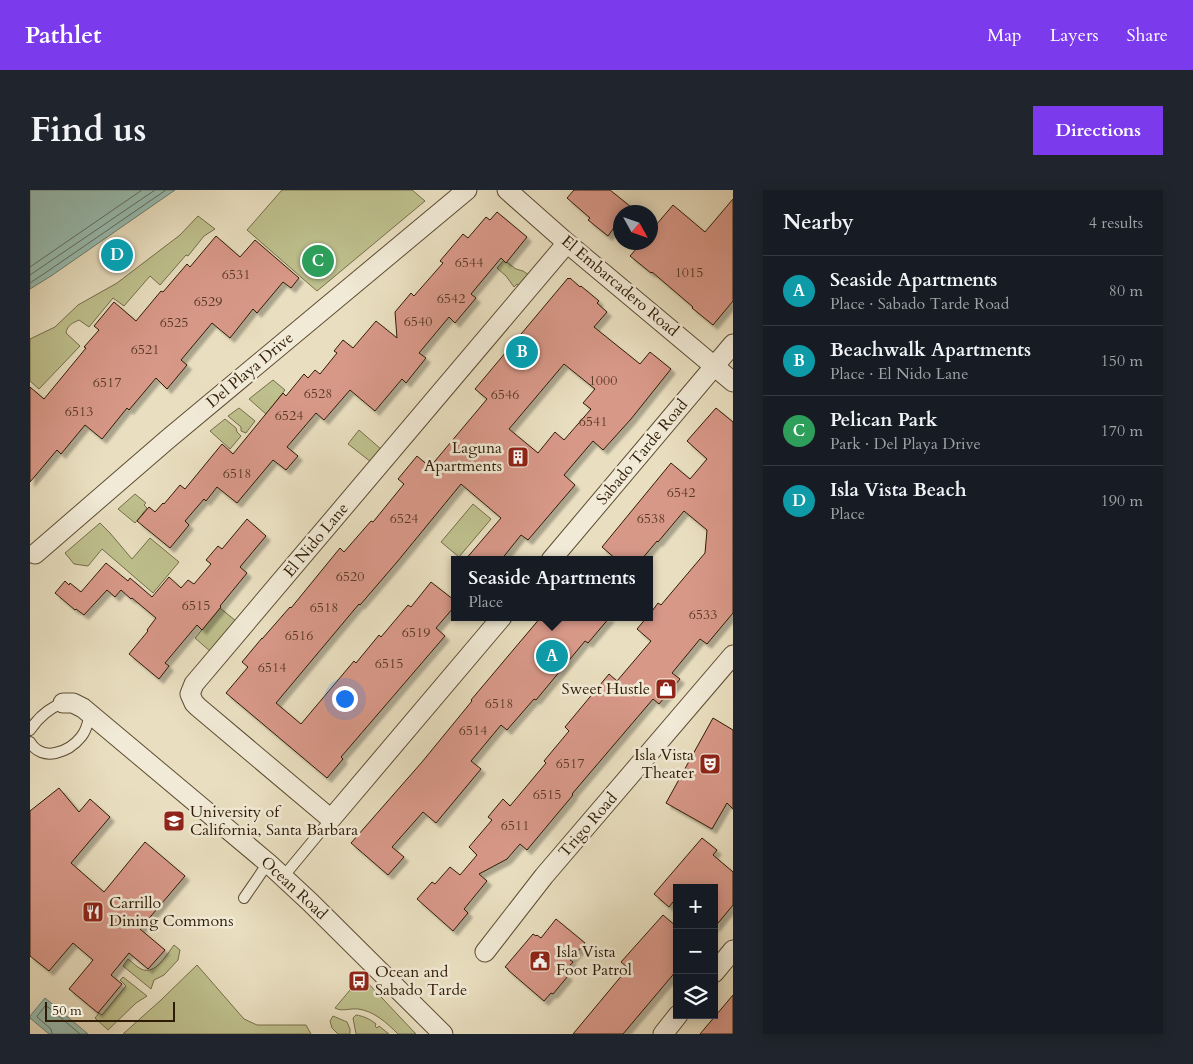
<!DOCTYPE html>
<meta charset="utf-8">
<style>
:root{--surface:#171b24;--page:#20242c;--text:#f1f3f6;--muted:#9ea1a6;--line:#363941;--accent:#7c3aed}
body{margin:0;font-family:Cardo,serif;background:var(--page);color:var(--text)}
.controls{position:absolute;right:15px;bottom:15px;display:grid;overflow:hidden;border-radius:0px;box-shadow:0 2px 12px #0003}
.controls button{width:45px;height:45px;display:grid;place-items:center;padding:0;border:0;border-bottom:1px solid var(--line);background:var(--surface);color:var(--text);font:25px sans-serif}
.compass{position:absolute;left:583px;top:15px;width:45px;height:45px;border-radius:50%;background:var(--surface);box-shadow:0 2px 12px #0003;rotate:130deg}
.scale{position:absolute;left:15px;bottom:12px;width:130px;box-sizing:border-box;padding-left:5px;border:2px solid #2f1c06;border-top:0;font-size:14px;line-height:18px;white-space:nowrap;color:#2f1c06;-webkit-text-stroke:4px #f1ead6;paint-order:stroke}
.you{position:absolute;left:314px;top:508px;width:18px;height:18px;margin:-12px;border:4px solid #fff;border-radius:50%;background:#1a73e8;box-shadow:0 0 0 8px #1a73e833}
.badge{display:grid;place-items:center;width:32px;height:32px;border-radius:50%;background:var(--accent);color:#fff;font-size:16px;font-weight:700}
.pin{position:absolute;translate:-50% -50%;border:2px solid #fff;box-shadow:0 1px 5px #0006}
.popup{position:absolute;left:421px;top:366px;width:202px;height:65px;box-sizing:border-box;display:grid;place-content:center;border-radius:0px;background:var(--surface);filter:drop-shadow(0 1px 4px #0005);font-size:16px;white-space:nowrap;color:var(--muted)}
.popup b{font-size:19px;color:var(--text)}
.popup::after{content:'';position:absolute;left:50%;top:100%;margin-left:-10px;border:10px solid transparent;border-top-color:var(--surface)}
.list{margin:0;padding:0;list-style:none}
h2{display:flex;justify-content:space-between;align-items:center;height:65px;margin:0;padding:0 20px;font-size:21px}
h2 small{font-size:16px;font-weight:400;color:var(--muted)}
.list li{display:grid;grid-template-columns:32px 1fr auto;gap:15px;align-items:center;box-sizing:border-box;height:70px;padding:0 20px;border-top:1px solid var(--line)}
.list b{display:block;font-size:19px;white-space:nowrap}
.list p{margin:0;font-size:16px;white-space:nowrap;color:var(--muted)}
.list em{font-size:16px;font-style:normal;color:var(--muted)}
.icon{flex:none;width:28px;height:28px;fill:none;stroke:currentColor;stroke-width:2;stroke-linecap:round;stroke-linejoin:round}
.map{position:relative;flex:none;width:703px;height:844px;overflow:hidden;border-radius:0px}
header{display:flex;align-items:center;gap:30px;box-sizing:border-box;height:70px;padding:0 25px;background:var(--accent);color:#fff}
header strong{font-size:24px}
nav{display:flex;gap:28px;margin-inline-start:auto;font-size:18px}
.intro{display:flex;align-items:center;justify-content:space-between;box-sizing:border-box;height:120px;padding:0 30px}
h1{margin:0;font-size:35px}
.button{padding:12px 22px;border-radius:0px;background:var(--accent);color:#fff;font-size:18px;font-weight:700}
main{display:flex;gap:30px;padding:0 30px}
aside{flex:1;background:var(--surface);border-radius:0px;box-shadow:0 2px 12px #0003}
.map>svg:first-child{display:block}
</style>
<header>
<strong>Pathlet</strong>
<nav><a>Map</a><a>Layers</a><a>Share</a></nav>
</header>
<div class="intro"><h1>Find us</h1><a class="button">Directions</a></div>
<main>
<div class="map">
<svg width="703" height="844" viewBox="0 0 703 844">
<defs>
<filter id="shadow"><feDropShadow dx="4.5" dy="4.5" stdDeviation="1" flood-color="#0004"/></filter>
</defs>
<rect width="100%" height="100%" fill="#e9dfc0"/>
<filter id="stains"><feTurbulence type="fractalNoise" baseFrequency=".004" numOctaves="4"/><feColorMatrix values="0 0 0 0 .2 0 0 0 0 .09 0 0 0 0 .02 0 0 0 .5 -.17"/></filter>
<radialGradient id="worn" r=".72"><stop offset=".6" stop-color="#630" stop-opacity="0"/><stop offset="1" stop-color="#630" stop-opacity=".3"/></radialGradient>
<!-- green -->
<g fill="#bec08d" stroke="#766e4a">
<path d="M252 0H382L395 11 287 101 217 40Z"/>
<path d="M168 26 185 39 174 46 158 66 156 65 130 95 120 86 94 116 83 108 59 137 49 130C43 133 37 135 36 143L50 156 9 199 0 191V149L25 137 48 115 87 93 150 45Z"/>
<path d="M474 70 486 79 493 81 499 85 490 95 487 94 484 97 476 86 467 78Z"/>
<path d="M243 190 255 200 236 224 219 209Z"/>
<path d="M209 218 225 231 216 243 211 241V237L198 226Z"/>
<path d="M195 229 206 238 207 242 211 246 200 259 180 241Z"/>
<path d="M329 240 352 260 341 272 318 254Z"/>
<path d="M105 304 116 313 114 315 117 318 105 333 88 319Z"/>
<path d="M443 314 461 329 429 367 411 352Z"/>
<path d="M70 333 80 343 102 369 120 348 149 372 123 403 72 359 58 376 44 374 35 363Z"/>
<path d="M190 418 206 431 181 462 165 448Z"/>
<path d="M144 755 150 760 148 770 134 785 124 790 121 799 93 776 98 769C102 772 107 777 111 779 125 786 137 764 144 755Z"/>
<path d="M167 775 214 829 227 835H276L281 844H93L131 810Z"/>
<path d="M93 787 117 806 106 813 78 840 65 828 69 823 72 825 96 796 90 790Z"/>
<path d="M330 788 334 789 386 844H368C357 833 344 821 328 819 320 818 312 822 305 818Z"/>
<path d="M326 825C333 826 340 829 346 834L345 836 347 838 349 836 359 844H326L323 828Z"/>
<path d="M303 826 317 832 320 839V844H308L302 838 300 831Z"/>
</g>
<!-- water -->
<g fill="#97bdb2" stroke="#6d7d6d">
<path d="M0 0H145L21 86 0 99Z"/>
<path d="M15 808 58 844H19L0 828V826Z"/>
</g>
<g fill="none" stroke-linecap="round" stroke-linejoin="round">
<!-- shore -->
<g stroke="#636c5c" stroke-width="1">
<path d="M0 77 112 0"/>
<path d="M0 85 125 0"/>
<path d="M0 93 18 81 136 0"/>
<path d="M22 844 21 839 7 827 8 825 15 816 18 817 50 844"/>
</g>
</g>
<!-- building -->
<g fill="#d89888" stroke="#2f1c06" fill-rule="evenodd" filter="url(#shadow)">
<path d="M544 0H580L601 17 596 22H590V29L578 46 558 30 560 28 537 8Z"/>
<path d="M703 9V111L683 135 662 118 663 117 622 82 621 83 600 66 612 52H620V42L643 15 675 42Z"/>
<path d="M467 22 497 47 476 73 471 68 441 104 446 108 425 133 419 127 389 163 396 168 376 193 372 189 345 221 320 200 294 230 286 223 257 257 268 266 256 280 243 270 207 313 187 297 176 311 174 309 155 331 159 335 140 358 107 331 119 317 125 322 133 313 134 314 150 295 155 299 192 254 203 264 253 203 256 206 274 184 278 188 285 180 290 184 307 163 304 161 313 150 323 158 346 131 367 148 365 122 381 103 384 106 413 73 410 71 433 44 438 48 456 27 460 30Z"/>
<path d="M186 46 210 67 225 50 269 88 261 98 253 92 227 123 223 119 200 148 182 133 151 170 157 175 137 199 126 188 99 220 97 218 72 249 55 235 31 264 27 260 0 292V197L14 209 56 158 54 157 69 140 64 136 84 112 106 131 131 101 133 102 157 74 160 77Z"/>
<path d="M538 88 539 89 540 88 550 97 551 96 569 111 567 113 577 122 564 137 610 174 620 162 641 179 601 229 573 260 563 251 534 285 545 295 498 350 491 345 471 370H435L471 328 431 294 367 372 330 415 329 414 246 513 271 534 324 471 326 473 349 445 351 447 378 415 381 417 401 392 424 410V417L406 438 415 446 311 567 313 569 297 588 196 503 218 477 212 472 232 448V449L260 417 261 418 310 358 314 362 341 331 343 332 374 294 368 289 387 266 400 277 457 209 445 199ZM534 174 565 199 553 213 561 219 534 250 525 242 508 263 479 239Z"/>
<path d="M686 218 703 232V423L677 454 670 449 642 483 650 489 629 514 623 509 542 604 543 605 497 660 490 654 477 669 449 684 457 691 434 719 438 723 423 741 387 709 402 692 405 694 420 677 430 685 447 665 439 657 462 630 458 627 473 609 480 616 516 573 514 571 539 541 535 537 579 484 587 491 621 451 607 439 617 427H620V424L628 413 631 415 675 363 677 340 654 321 628 352 627 351 611 370H587L572 357 641 273 660 289 677 269 657 251Z"/>
<path d="M217 329 236 346 210 377 217 383 190 416 191 417 172 440 167 435 135 473 139 476 129 489 99 464 118 441 117 440 126 428 102 408 101 409 91 400 85 407 77 400 54 425 46 419 45 420 25 403 35 391 39 395 40 393 51 402 76 373 98 391 100 388 122 407 139 387 151 398 158 390 164 394 181 374 176 370 188 356 192 359Z"/>
<path d="M511 427H580L558 453 555 451 506 510 504 509 477 540 471 535 441 571 451 579 406 633 393 622 362 657 374 667 358 685 321 653 392 572 442 511 441 510Z"/>
<path d="M683 528 703 540V619L697 613 682 639 636 613Z"/>
<path d="M29 598 49 622 60 609 80 627 41 673 74 702 115 652 155 686 110 739 135 760 118 779 99 763 81 785 92 794 68 823 39 799 63 770 43 753 19 781 0 766V621Z"/>
<path d="M672 648 687 660 683 665 703 682V715L684 738V698H647V707L639 717 624 704Z"/>
<path d="M633 725 647 737V780L593 844H543L598 778 591 772Z"/>
<path d="M526 729 555 753 540 770 543 772 534 782 538 786 523 804 521 803 514 811 478 780V779L475 777 503 744 506 746 507 745 511 748Z"/>
<path d="M703 805V844H670Z"/>
</g>
<g fill="none" stroke-linecap="round" stroke-linejoin="round">
<!-- service casing -->
<g stroke="#5e4d34" stroke-width="12">
<g id="service">
<path d="M0 540C8 528 19 518 33 513"/>
<path d="M0 552C12 573 39 562 51 547 57 540 58 532 60 524"/>
<path d="M253 687 301 629"/>
<path d="M214 708 238 673"/>
</g>
</g>
<!-- minor casing -->
<g stroke="#5e4d34" stroke-width="21">
<g id="minor">
<path d="M477 0 537 53 703 192"/>
<path d="M5 364 138 249 437 0"/>
<path d="M521 370 703 154"/>
<path d="M472 427 301 629 168 517 164 513 160 504 164 494 537 53"/>
<path d="M33 513H43L53 518 238 673 280 712 413 844"/>
<path d="M455 762 514 686 703 465"/>
<path d="M684 783 703 760"/>
<path d="M633 844 648 825"/>
</g>
</g>
<!-- service -->
<use href="#service" stroke="#f1ead6" stroke-width="10"/>
<!-- minor -->
<use href="#minor" stroke="#f1ead6" stroke-width="19"/>
</g>
<!-- icons -->
<defs>
<g id="building-square" transform="scale(1.125)"><rect x="-9" y="-9" width="18" height="18" rx="4" fill="#8f2418" stroke="#f1ead6"/><path d="M-4-6H4V6H1V3H-1V6H-4ZM-2.5-4.3h1.7v1.8h-1.7ZM.8-4.3h1.7v1.8H.8ZM-2.5-1h1.7V.8h-1.7ZM.8-1h1.7V.8H.8Z" fill="#fff"/></g>
<g id="shop-square" transform="scale(1.125)"><rect x="-9" y="-9" width="18" height="18" rx="4" fill="#8f2418" stroke="#f1ead6"/><path d="M-5-2.5h2.3a2.7 3.5 0 0 1 5.4 0H5L5.5 6h-11ZM-1.5-2.5h3a1.5 2.3 0 0 0-3 0Z" fill="#fff"/></g>
<g id="theatre-square" transform="scale(1.125)"><rect x="-9" y="-9" width="18" height="18" rx="4" fill="#8f2418" stroke="#f1ead6"/><path d="M-5-5.5Q0-4 5-5.5V0Q5 5 0 6Q-5 5-5 0ZM-3.3-2.5H-1v1.5H-3.3ZM1-2.5H3.3v1.5H1ZM-2.8 1Q0 5.5 2.8 1Z" fill="#fff"/></g>
<g id="university-square" transform="scale(1.125)"><rect x="-9" y="-9" width="18" height="18" rx="4" fill="#8f2418" stroke="#f1ead6"/><path d="M0-5L7-2L0 1L-7-2ZM-4 1L0 2.5L4 1V4Q0 6-4 4Z" fill="#fff"/></g>
<g id="restaurant-square" transform="scale(1.125)"><rect x="-9" y="-9" width="18" height="18" rx="4" fill="#8f2418" stroke="#f1ead6"/><path d="M-5-6h1v4h1v-4h1v4h1v-4h1v5L-1.5 .5V6h-2V.5L-5-1ZM5-6V6H3V1.5H1.5Q1.5-4 5-6Z" fill="#fff"/></g>
<g id="civic-square" transform="scale(1.125)"><rect x="-9" y="-9" width="18" height="18" rx="4" fill="#8f2418" stroke="#f1ead6"/><path d="M-.6-6.5H3V-4.5H.6V-3L4-1V1h2V6H-6V1h2V-1L-.6-3ZM-1.2 2.5V6h2.4V2.5Z" fill="#fff"/></g>
<g id="bus-square" transform="scale(1.125)"><rect x="-9" y="-9" width="18" height="18" rx="4" fill="#8f2418" stroke="#f1ead6"/><path d="M-5-6H5V4H4V6H2V4H-2V6H-4V4H-5ZM-3.5-4V0h7V-4ZM-3.5 1.2v1.5H-2V1.2ZM2 1.2v1.5H3.5V1.2Z" fill="#fff"/></g>
</defs>
<g fill-rule="evenodd">
<use href="#building-square" x="488" y="267"/>
<use href="#shop-square" x="636" y="499"/>
<use href="#theatre-square" x="680" y="574"/>
<use href="#university-square" x="144" y="631"/>
<use href="#restaurant-square" x="63" y="722"/>
<use href="#civic-square" x="510" y="771"/>
<use href="#bus-square" x="329" y="791"/>
</g>
<g text-anchor="middle" dominant-baseline="central" stroke-width="5" stroke-linejoin="round" paint-order="stroke">
<!-- number labels -->
<g font-size="14" fill="#593b26">
<text x="439" y="72">6544</text>
<text x="659" y="82">1015</text>
<text x="206" y="84">6531</text>
<text x="421" y="108">6542</text>
<text x="178" y="111">6529</text>
<text x="388" y="131">6540</text>
<text x="144" y="132">6525</text>
<text x="115" y="159">6521</text>
<text x="573" y="190">1000</text>
<text x="77" y="192">6517</text>
<text x="288" y="203">6528</text>
<text x="475" y="204">6546</text>
<text x="49" y="221">6513</text>
<text x="259" y="225">6524</text>
<text x="563" y="231">6541</text>
<text x="207" y="283">6518</text>
<text x="651" y="302">6542</text>
<text x="374" y="328">6524</text>
<text x="621" y="328">6538</text>
<text x="320" y="386">6520</text>
<text x="166" y="415">6515</text>
<text x="294" y="417">6518</text>
<text x="673" y="424">6533</text>
<text x="386" y="442">6519</text>
<text x="269" y="445">6516</text>
<text x="359" y="473">6515</text>
<text x="242" y="477">6514</text>
<text x="469" y="513">6518</text>
<text x="443" y="540">6514</text>
<text x="540" y="573">6517</text>
<text x="517" y="604">6515</text>
<text x="485" y="635">6511</text>
</g>
<!-- street labels -->
<g font-size="16" fill="#2f1c06" stroke="#f1ead6">
<text transform="translate(590 96) rotate(40)">El Embarcadero Road</text>
<text transform="translate(220 180) rotate(-40)">Del Playa Drive</text>
<text transform="translate(612 262) rotate(-50)">Sabado Tarde Road</text>
<text transform="translate(286 350) rotate(-50)">El Nido Lane</text>
<text transform="translate(558 635) rotate(-49)">Trigo Road</text>
<text transform="translate(264 698) rotate(43)">Ocean Road</text>
</g>
<!-- poi labels -->
<g font-size="16" fill="#2f1c06" stroke="#f1ead6" text-anchor="start">
<text x="472" y="258" text-anchor="end">Laguna<tspan x="472" dy="18">Apartments</tspan></text>
<text x="620" y="499" text-anchor="end">Sweet Hustle</text>
<text x="664" y="565" text-anchor="end">Isla Vista<tspan x="664" dy="18">Theater</tspan></text>
<text x="160" y="622">University of<tspan x="160" dy="18">California, Santa Barbara</tspan></text>
<text x="79" y="713">Carrillo<tspan x="79" dy="18">Dining Commons</tspan></text>
<text x="526" y="762">Isla Vista<tspan x="526" dy="18">Foot Patrol</tspan></text>
<text x="345" y="782">Ocean and<tspan x="345" dy="18">Sabado Tarde</tspan></text>
</g>
</g>
<rect width="100%" height="100%" filter="url(#stains)"/>
<rect width="100%" height="100%" fill="url(#worn)"/>
</svg>
<div class="controls">
<button>+</button>
<button>−</button>
<button><svg class="icon" aria-label="layers" viewBox="0 0 24 24"><path d="M12 4l9 5-9 5-9-5zM3 14l9 5 9-5"/></svg></button>
</div>
<svg class="compass" viewBox="-18 -18 36 36"><path d="M0-13l5 13h-10z" fill="#e53935"/><path d="M0 13l5-13h-10z" fill="#9ea1a6"/></svg>
<div class="scale">50 m</div>
<div class="you"></div>
<div class="pin badge" style="left:522px;top:466px;background:#0f9aa8">A</div>
<div class="popup"><b>Seaside Apartments</b>Place</div>
<div class="pin badge" style="left:492px;top:162px;background:#0f9aa8">B</div>
<div class="pin badge" style="left:288px;top:71px;background:#2e9e5b">C</div>
<div class="pin badge" style="left:87px;top:65px;background:#0f9aa8">D</div>
</div>
<aside>
<h2>Nearby<small>4 results</small></h2>
<ul class="list">
<li><span class="badge" style="background:#0f9aa8">A</span><div><b>Seaside Apartments</b><p>Place · Sabado Tarde Road</p></div><em>80 m</em></li>
<li><span class="badge" style="background:#0f9aa8">B</span><div><b>Beachwalk Apartments</b><p>Place · El Nido Lane</p></div><em>150 m</em></li>
<li><span class="badge" style="background:#2e9e5b">C</span><div><b>Pelican Park</b><p>Park · Del Playa Drive</p></div><em>170 m</em></li>
<li><span class="badge" style="background:#0f9aa8">D</span><div><b>Isla Vista Beach</b><p>Place</p></div><em>190 m</em></li>
</ul>
</aside>
</main>
